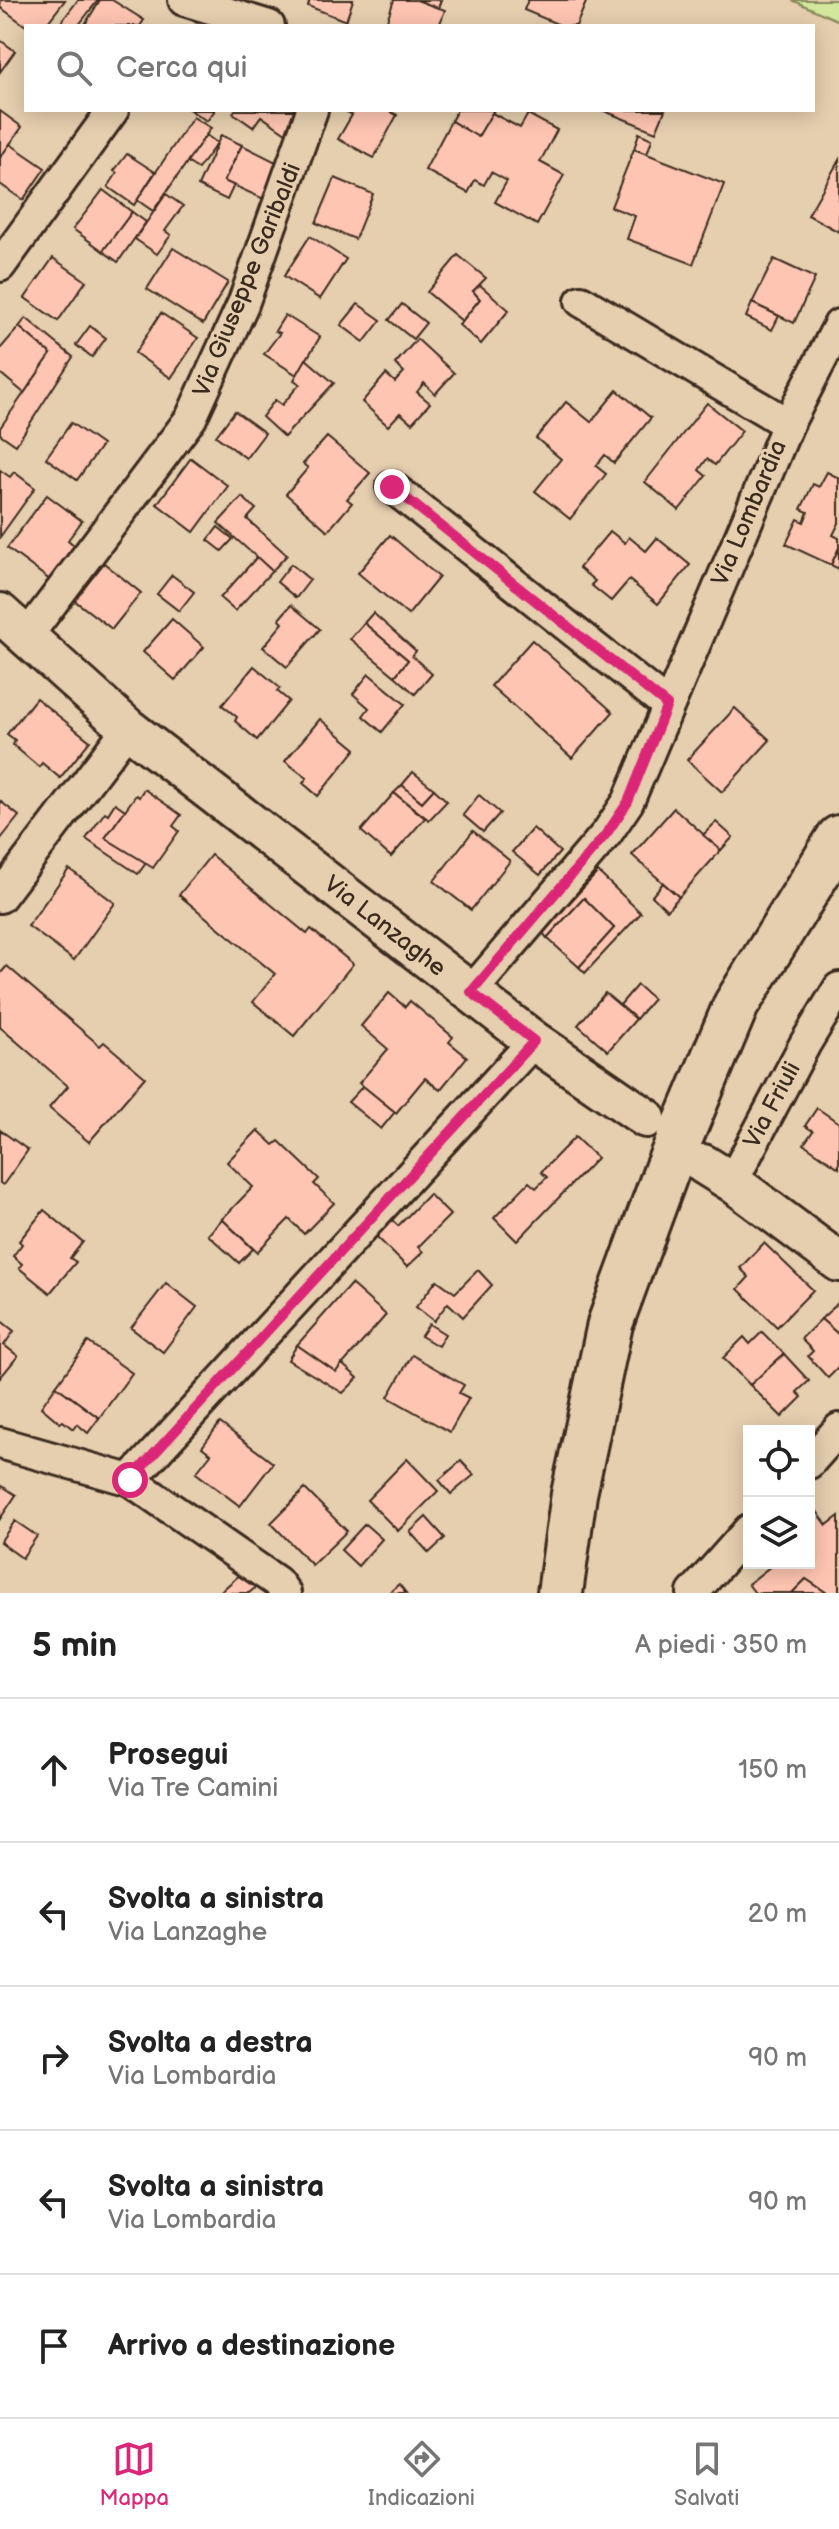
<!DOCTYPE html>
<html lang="it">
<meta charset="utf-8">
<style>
:root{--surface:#fff;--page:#f2f2f2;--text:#222;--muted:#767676;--line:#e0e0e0;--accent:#db2777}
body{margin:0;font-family:"Balsamiq Sans",sans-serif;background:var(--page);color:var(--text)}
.controls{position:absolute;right:24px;bottom:24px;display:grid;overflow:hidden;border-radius:0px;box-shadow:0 4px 20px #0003}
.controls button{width:72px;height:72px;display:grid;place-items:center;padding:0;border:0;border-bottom:2px solid var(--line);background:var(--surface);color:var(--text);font:40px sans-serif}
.stop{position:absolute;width:24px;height:24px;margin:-18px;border:6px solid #db2777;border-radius:50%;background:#fff}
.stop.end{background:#db2777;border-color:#fff;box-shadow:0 2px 8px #0008}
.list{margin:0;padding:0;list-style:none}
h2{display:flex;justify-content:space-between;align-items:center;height:104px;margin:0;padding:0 32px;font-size:34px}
h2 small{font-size:26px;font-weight:400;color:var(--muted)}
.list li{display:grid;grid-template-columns:52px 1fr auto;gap:24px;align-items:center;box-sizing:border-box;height:144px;padding:0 32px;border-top:2px solid var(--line)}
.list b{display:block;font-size:30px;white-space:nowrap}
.list p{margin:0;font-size:26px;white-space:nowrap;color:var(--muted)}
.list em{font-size:26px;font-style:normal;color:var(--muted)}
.icon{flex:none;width:44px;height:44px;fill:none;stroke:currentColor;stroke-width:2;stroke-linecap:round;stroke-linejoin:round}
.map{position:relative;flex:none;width:839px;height:1593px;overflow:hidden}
.search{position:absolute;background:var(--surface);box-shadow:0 4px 20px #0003;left:24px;right:24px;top:24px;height:88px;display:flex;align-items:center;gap:20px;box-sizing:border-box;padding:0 28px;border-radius:0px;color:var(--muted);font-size:30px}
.sheet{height:824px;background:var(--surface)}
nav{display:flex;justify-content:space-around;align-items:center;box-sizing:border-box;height:112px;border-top:2px solid var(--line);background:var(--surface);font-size:22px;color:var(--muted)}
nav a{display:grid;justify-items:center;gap:4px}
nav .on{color:var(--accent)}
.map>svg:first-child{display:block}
</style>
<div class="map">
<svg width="839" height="1593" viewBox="0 0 839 1593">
<rect width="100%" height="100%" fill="#e6cfaf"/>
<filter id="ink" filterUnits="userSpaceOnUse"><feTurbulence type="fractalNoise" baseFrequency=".0125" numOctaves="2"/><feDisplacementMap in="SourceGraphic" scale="16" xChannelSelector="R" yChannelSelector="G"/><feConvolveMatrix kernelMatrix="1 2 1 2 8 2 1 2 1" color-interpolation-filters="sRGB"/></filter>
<g filter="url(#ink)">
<!-- green -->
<path fill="#d2e79b" stroke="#86885c" stroke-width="2" d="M792 0H839V21Z"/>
<!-- building -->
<g fill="#fec6b2" stroke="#3b2a1e" stroke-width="2">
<path d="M1 0H65L45 26H26L0 7Z"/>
<path d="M78 0H98L78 26H68L62 21Z"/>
<path d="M100 0H112L144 20 140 26H84Z"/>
<path d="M310 0H353L346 21 308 6Z"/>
<path d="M394 0H417L445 10 439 26H385Z"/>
<path d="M417 0H441L438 8Z"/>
<path d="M528 0H587L576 26H562L524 10Z"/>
<path d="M0 40 15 51 0 72Z"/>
<path d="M190 110H215L207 121Z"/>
<path d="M235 110H302L293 138 261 116 253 127 233 113Z"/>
<path d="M348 110H387L397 115 374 158 338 139 352 115 347 112Z"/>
<path d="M457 110H494L478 137 451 121Z"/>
<path d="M602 110H665L656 132Z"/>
<path d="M0 111 22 127 0 158Z"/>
<path d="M492 113 520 128 528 114 557 130 540 162 564 175 537 225 495 202 507 181 491 172 484 185 475 180 468 193 425 170 451 121 478 137Z"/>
<path d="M193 117 211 128 153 211 137 200Z"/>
<path d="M639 133 652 139 647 154 634 149Z"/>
<path d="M206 135 217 143 198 169 187 162Z"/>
<path d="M221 135 242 145 224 181 234 185 227 200 198 186Z"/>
<path d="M10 144 45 168 23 200 0 184V158Z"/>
<path d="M242 145 282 165 266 200 224 181Z"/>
<path d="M634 149 724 184 693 264 627 239 635 216 611 207Z"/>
<path d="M127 154 155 172 134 205 108 187 117 173 114 171Z"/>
<path d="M839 160V232L808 215Z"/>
<path d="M335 178 373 194 355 239 316 223Z"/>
<path d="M103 190 132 212 103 251 73 229Z"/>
<path d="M166 194 183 206 165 231 171 235 157 254 135 239Z"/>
<path d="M132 212 146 222 118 262 103 251Z"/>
<path d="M310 236 346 259 320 299 284 276Z"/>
<path d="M173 248 228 282 203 324 147 289Z"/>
<path d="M458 255 486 278 473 291 480 299 462 321 427 292Z"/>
<path d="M53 258 86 281 58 321 25 298Z"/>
<path d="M774 259 815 278 794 323 752 303Z"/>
<path d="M480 285 509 310 481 344 459 325 480 299 473 291Z"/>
<path d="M752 303 779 316 772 330 746 317Z"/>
<path d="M358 304 381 320 364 342 341 325Z"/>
<path d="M402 304 426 323 413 339 389 320Z"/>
<path d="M161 313 198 338 171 378 135 353Z"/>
<path d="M285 315 320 337 297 375 264 354 280 333 275 331Z"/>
<path d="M26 318 73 357 16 445 0 434V428L51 354 19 327Z"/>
<path d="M90 326 106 338 92 357 76 345Z"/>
<path d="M19 327 51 354 24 393 0 373V349Z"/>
<path d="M417 339 454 373 435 394 424 383 417 392 430 403 412 423 400 413 388 426 362 402 386 374 395 382 404 372 395 364Z"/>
<path d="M306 359 334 383 284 437 262 417 275 400 282 405 300 384 294 380Z"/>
<path d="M617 390 651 418 614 463 605 455 596 466 606 474 570 519 535 491 561 459 536 438 566 402 591 422Z"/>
<path d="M707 403 742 431 715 465 707 459 699 470 706 476 679 510 645 482Z"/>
<path d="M235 411 265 433 246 458 216 436Z"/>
<path d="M71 423 102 445 77 480 46 458Z"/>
<path d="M327 437 370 473 347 499 352 503 328 531 286 494 308 468 303 464Z"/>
<path d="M191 458 228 486 194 532 157 504Z"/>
<path d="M0 470 10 477 14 472 35 488 0 537Z"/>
<path d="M827 472 839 478V523L833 535 839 538V548L831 565 786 544 798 519 804 522 808 512 801 509 813 484 819 487Z"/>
<path d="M47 495 82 521 68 540 75 546 50 580 7 548Z"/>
<path d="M242 497 256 509 247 519 287 555 272 571 218 523Z"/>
<path d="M218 527 233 539 222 551 208 540Z"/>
<path d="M610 531 625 543 629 537 646 551 657 538 690 565 658 604 629 580 611 601 591 585 595 581 579 568Z"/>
<path d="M390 535 439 577 408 615 358 573Z"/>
<path d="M839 548V569L831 565Z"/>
<path d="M257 557 272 571 235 611 220 598Z"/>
<path d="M104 563 141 593 112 629 74 600Z"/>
<path d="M291 564 310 580 296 598 277 582Z"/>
<path d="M172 575 194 592 179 611 157 594Z"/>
<path d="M291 605 320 629 287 667 263 647 283 623 279 619Z"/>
<path d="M373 613 416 651 412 656 432 674 415 694 395 676 408 660 364 623Z"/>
<path d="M172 619 204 647 175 680 143 652Z"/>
<path d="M364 623 408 660 395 676 350 639Z"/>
<path d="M532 640 613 712 572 758 491 686Z"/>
<path d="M254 666 280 688 277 691 289 701 257 740 235 721 237 717 222 705Z"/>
<path d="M369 674 405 704 382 732 363 716 369 708 353 694Z"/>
<path d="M36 698 90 741 60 778 42 763 39 767 13 745 15 740 7 734Z"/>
<path d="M735 708 770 740 722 792 687 760Z"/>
<path d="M320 719 356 749 318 796 303 783 307 778 285 761Z"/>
<path d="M413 772 434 789 422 802 402 785Z"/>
<path d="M402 785 422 802 434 789 447 801 429 820 394 793Z"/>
<path d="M144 789 181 815 173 826 179 831 153 868 105 838 136 795 139 797Z"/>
<path d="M394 793 425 818 391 857 361 831Z"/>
<path d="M479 795 500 813 483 832 463 815Z"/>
<path d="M0 801 19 816 0 840Z"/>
<path d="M115 803 125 810 105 838 146 863 138 874 86 839 105 812 108 814Z"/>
<path d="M674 808 721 850 679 897 632 855Z"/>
<path d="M716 822 733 837 721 850 703 835Z"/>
<path d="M533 828 560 852 540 875 512 852Z"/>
<path d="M473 831 510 861 471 910 434 881Z"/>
<path d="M211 855 307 934 311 929 353 964 294 1036 253 1002 275 974 179 895Z"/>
<path d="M69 869 115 903 74 960 28 926Z"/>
<path d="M598 872 641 913 585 973 579 967 614 928 584 898 547 938 542 932Z"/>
<path d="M663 883 679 897 667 910 652 896Z"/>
<path d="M584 898 614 928 579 967 547 938Z"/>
<path d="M7 966 100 1046 104 1042 145 1077 89 1142 49 1108 68 1086 0 1027V974Z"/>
<path d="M637 985 653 999 636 1019 620 1005Z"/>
<path d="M389 993 405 1007 410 1001 453 1037 449 1042 467 1057 440 1090 425 1078 396 1113 359 1083 388 1049 361 1026Z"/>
<path d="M605 993 636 1019 608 1051 578 1025Z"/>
<path d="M363 1086 395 1112 381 1129 348 1102Z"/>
<path d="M817 1108 839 1123V1168L804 1144 813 1131 805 1126Z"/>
<path d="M0 1130 28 1150 3 1185 0 1183Z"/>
<path d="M258 1130 274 1145 279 1141 319 1179 314 1184 334 1203 304 1234 289 1219 257 1252 222 1219 253 1187 227 1162Z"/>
<path d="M575 1137 597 1158 517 1241 494 1218 529 1182 536 1188 547 1177 541 1172Z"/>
<path d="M429 1194 450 1215 418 1247 423 1252 407 1267 375 1235 391 1219 398 1226Z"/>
<path d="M44 1210 83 1242 70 1258 76 1262 50 1293 19 1268 22 1264 13 1256 22 1244 19 1241Z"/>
<path d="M222 1219 253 1249 239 1263 208 1235Z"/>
<path d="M764 1243 813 1290 777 1327 738 1289 749 1277 740 1268Z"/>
<path d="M478 1270 492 1285 463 1317 448 1303 434 1321 416 1307 437 1280 455 1293Z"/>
<path d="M166 1283 197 1307 163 1352 131 1328Z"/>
<path d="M351 1284 386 1315 336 1372 297 1345Z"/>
<path d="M839 1302V1335L821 1319Z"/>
<path d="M821 1319 839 1335V1367L828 1378 808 1356 813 1351 801 1339Z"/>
<path d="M0 1320 14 1331 4 1345 18 1356 0 1378Z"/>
<path d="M429 1324 445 1334 438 1346 421 1336Z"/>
<path d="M762 1332 784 1354 750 1385 723 1358 744 1337 750 1344Z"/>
<path d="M88 1342 132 1373 99 1418 56 1386Z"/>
<path d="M297 1345 336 1372 342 1364 358 1378 343 1393 288 1360Z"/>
<path d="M784 1354 809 1381 797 1392 802 1397 782 1417 750 1385Z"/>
<path d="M412 1355 464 1385 459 1393 469 1398 450 1432 388 1397Z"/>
<path d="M56 1386 99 1418 88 1433 77 1424 73 1429 63 1421 60 1423 41 1407Z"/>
<path d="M220 1423 273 1463 240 1506 196 1473 211 1454 202 1447Z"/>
<path d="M407 1459 438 1491 398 1531 367 1500Z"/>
<path d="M461 1461 474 1475 451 1494 439 1480Z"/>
<path d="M2 1486 16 1495 0 1519V1490Z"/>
<path d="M305 1489 347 1531 312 1565 271 1523Z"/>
<path d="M813 1506 827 1525 839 1516V1593H827L806 1579 792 1593H755L748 1584 771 1566 769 1563H809V1510Z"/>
<path d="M426 1517 445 1538 429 1553 410 1532Z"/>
<path d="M15 1521 37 1536 22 1558 0 1542Z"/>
<path d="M365 1524 382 1539 358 1566 341 1550Z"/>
<path d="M250 1566 263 1581 249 1593H219Z"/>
<path d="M806 1579 827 1593H792Z"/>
<path d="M399 1584 406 1593H389Z"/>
</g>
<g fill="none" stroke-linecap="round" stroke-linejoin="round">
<!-- minor casing -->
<g stroke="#3b2a1e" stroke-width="36">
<g id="minor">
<path d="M184 0 269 26"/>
<path d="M0 266 113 110"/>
<path d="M581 301 788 424"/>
<path d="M392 487 667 705"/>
<path d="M27 636 191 418 243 304 312 110"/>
<path d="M0 897 128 728"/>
<path d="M471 992 607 833 628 802 788 424 839 325"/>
<path d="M732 1182 805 1044 839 988"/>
<path d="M0 1443 130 1480 277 1582 285 1593"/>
<path d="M809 1463 839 1429"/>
<path d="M130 1480 534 1041"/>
<path d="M693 1593 749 1530"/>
</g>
</g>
<!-- tertiary casing -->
<g stroke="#3b2a1e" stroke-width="44">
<g id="tertiary">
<path d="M0 613 128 728 534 1041 646 1118"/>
<path d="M703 1164 732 1182 839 1262"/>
</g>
</g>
<!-- trunk casing -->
<g stroke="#3b2a1e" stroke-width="50">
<path id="trunk" d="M560 1593 574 1494 610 1324 667 1169 736 1005 839 838"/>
</g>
<!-- minor -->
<use href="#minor" stroke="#e6cfaf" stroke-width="30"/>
<!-- tertiary -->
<use href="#tertiary" stroke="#e6cfaf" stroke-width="38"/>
<!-- trunk -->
<use href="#trunk" stroke="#e6cfaf" stroke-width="44"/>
</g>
</g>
<g fill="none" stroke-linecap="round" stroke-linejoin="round" filter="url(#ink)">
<!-- route -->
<path stroke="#db2777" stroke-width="10" d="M130 1480 534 1041 471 992 607 833 628 802 667 705 392 487"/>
</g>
<g text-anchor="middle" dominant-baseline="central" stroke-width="6" stroke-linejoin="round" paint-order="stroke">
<!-- street labels -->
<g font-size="24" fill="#3b2a1e" stroke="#e6cfaf">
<text transform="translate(247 280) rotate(-68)">Via Giuseppe Garibaldi</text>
<text transform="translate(749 513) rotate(-67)">Via Lombardia</text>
<text transform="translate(385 926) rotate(38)">Via Lanzaghe</text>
<text transform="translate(772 1105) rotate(-62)">Via Friuli</text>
</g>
</g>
</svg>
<div class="controls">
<button><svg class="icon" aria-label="locate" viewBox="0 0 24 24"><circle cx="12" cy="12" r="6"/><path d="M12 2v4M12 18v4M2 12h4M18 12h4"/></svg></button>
<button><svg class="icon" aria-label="layers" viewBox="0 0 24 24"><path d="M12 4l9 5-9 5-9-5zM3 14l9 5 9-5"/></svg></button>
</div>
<div class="stop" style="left:130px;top:1480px"></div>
<div class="stop end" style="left:392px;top:487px"></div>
<div class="search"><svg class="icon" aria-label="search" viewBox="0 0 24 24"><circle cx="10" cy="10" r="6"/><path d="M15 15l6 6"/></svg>Cerca qui</div>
</div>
<section class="sheet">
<h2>5 min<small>A piedi · 350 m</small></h2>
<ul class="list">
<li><svg class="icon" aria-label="ahead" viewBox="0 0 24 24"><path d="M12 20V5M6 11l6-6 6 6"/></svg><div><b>Prosegui</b><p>Via Tre Camini</p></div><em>150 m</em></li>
<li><svg class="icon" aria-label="left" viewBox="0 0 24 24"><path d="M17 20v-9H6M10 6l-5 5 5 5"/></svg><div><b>Svolta a sinistra</b><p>Via Lanzaghe</p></div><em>20 m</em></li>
<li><svg class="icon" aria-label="right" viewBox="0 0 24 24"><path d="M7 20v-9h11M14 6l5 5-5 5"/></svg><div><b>Svolta a destra</b><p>Via Lombardia</p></div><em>90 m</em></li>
<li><svg class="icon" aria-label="left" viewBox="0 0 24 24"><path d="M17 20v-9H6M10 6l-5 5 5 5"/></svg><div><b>Svolta a sinistra</b><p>Via Lombardia</p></div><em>90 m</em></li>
<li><svg class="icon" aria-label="arrive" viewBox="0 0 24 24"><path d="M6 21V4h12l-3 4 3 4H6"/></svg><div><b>Arrivo a destinazione</b></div></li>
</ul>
</section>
<nav>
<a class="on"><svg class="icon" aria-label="map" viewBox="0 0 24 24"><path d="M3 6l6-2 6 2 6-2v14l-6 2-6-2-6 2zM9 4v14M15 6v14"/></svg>Mappa</a>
<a><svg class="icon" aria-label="directions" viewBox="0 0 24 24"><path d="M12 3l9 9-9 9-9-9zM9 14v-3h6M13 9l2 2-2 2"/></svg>Indicazioni</a>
<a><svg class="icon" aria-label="saved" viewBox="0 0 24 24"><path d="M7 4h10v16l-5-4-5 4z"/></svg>Salvati</a>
</nav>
